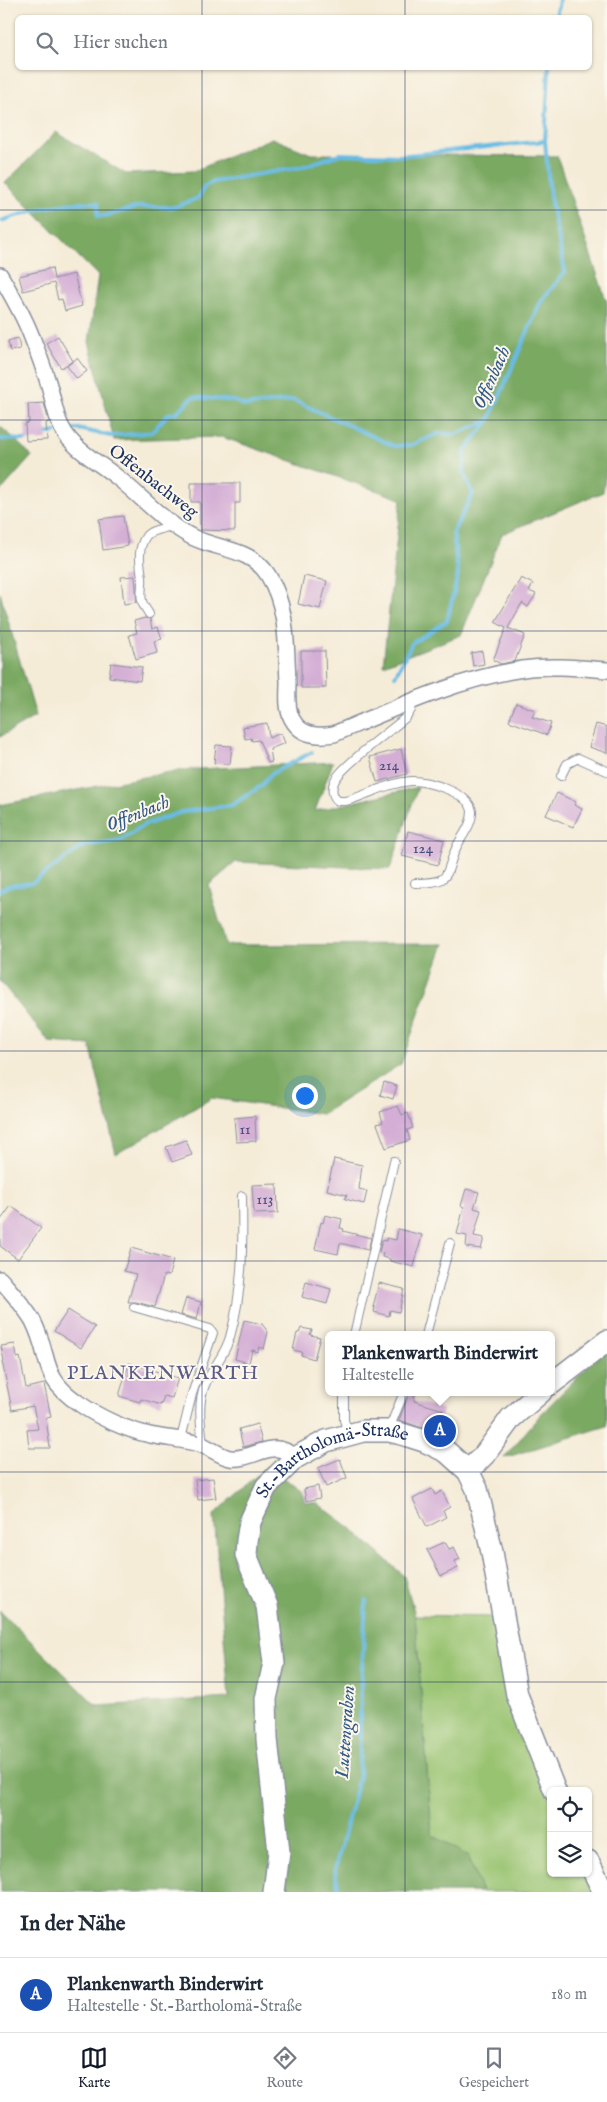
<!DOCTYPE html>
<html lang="de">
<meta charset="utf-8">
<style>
:root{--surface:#fff;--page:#f2f2f3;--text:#1f2937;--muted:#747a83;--line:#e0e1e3;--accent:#111827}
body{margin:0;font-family:"IM FELL English",serif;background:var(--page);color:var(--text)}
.controls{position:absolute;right:15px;bottom:15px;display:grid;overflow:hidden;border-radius:8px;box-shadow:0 1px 4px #0004}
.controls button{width:45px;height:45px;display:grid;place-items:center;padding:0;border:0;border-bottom:1px solid var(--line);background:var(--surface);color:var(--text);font:25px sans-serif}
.you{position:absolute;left:304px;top:1095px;width:18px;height:18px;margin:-12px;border:4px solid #fff;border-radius:50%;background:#1a73e8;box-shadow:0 0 0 8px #1a73e833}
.badge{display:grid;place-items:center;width:32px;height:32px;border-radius:50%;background:var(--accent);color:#fff;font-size:16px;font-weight:700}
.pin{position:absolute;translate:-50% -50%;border:2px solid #fff;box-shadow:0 1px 5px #0006}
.popup{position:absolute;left:325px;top:1331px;width:230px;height:65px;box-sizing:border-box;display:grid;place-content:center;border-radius:8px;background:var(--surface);filter:drop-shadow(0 1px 4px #0005);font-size:16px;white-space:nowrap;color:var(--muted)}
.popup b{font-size:19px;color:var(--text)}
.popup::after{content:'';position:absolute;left:50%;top:100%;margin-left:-10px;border:10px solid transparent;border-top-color:var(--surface)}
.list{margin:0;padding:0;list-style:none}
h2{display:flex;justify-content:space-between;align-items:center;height:65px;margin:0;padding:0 20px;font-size:21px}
h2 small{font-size:16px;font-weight:400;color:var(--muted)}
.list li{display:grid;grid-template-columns:32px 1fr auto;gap:15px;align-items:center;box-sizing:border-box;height:75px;padding:0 20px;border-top:1px solid var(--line)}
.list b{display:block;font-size:19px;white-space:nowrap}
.list p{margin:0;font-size:16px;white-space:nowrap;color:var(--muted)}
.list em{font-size:16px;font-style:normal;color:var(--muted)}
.icon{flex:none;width:28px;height:28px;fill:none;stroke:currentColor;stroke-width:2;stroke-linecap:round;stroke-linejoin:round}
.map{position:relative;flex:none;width:607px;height:1892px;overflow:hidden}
.search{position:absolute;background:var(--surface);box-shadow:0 1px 4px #0004;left:15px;right:15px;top:15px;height:55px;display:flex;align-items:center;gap:12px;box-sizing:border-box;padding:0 18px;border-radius:8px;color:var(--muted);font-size:19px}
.sheet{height:140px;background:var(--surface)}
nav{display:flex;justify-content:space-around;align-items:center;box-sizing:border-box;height:70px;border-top:1px solid var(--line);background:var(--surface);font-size:14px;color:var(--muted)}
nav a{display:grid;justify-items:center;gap:2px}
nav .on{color:var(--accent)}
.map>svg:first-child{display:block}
</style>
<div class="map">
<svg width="607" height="1892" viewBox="0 0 607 1892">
<rect width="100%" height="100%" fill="#fbf7ec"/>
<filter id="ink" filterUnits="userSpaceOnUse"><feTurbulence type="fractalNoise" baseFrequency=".02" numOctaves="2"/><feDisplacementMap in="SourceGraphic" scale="10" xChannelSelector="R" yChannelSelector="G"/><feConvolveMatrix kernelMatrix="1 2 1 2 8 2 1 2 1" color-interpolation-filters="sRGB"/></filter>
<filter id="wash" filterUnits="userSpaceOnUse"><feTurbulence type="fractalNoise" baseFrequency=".0096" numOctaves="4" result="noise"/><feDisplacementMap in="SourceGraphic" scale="20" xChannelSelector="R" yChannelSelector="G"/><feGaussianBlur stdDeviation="1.12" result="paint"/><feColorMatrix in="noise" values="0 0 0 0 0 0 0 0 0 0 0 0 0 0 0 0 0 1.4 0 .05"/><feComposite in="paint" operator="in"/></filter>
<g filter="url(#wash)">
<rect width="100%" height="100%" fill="#f5ecd8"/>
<!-- green -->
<path fill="#98c36f" stroke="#5a7966" d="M415 1615 491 1617 503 1660 551 1799V1873H587L596 1892H482L468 1856 432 1835Z"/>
<!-- forest -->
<g fill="#7aa962" stroke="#4a6c60">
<path d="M56 132 126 174 194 171 272 138 311 154 557 156 607 303V465L603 492 502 534 461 635 383 665 401 499 222 437 114 440 89 342 98 276 5 183Z"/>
<path d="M0 426 32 456 0 492Z"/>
<path d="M0 593 36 716 0 737Z"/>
<path d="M333 762 315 811 418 787 390 869 236 862 209 885 226 945 444 944 401 1064 322 1114 212 1098 116 1154 90 1045 49 1042 0 981V805L180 770Z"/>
<path d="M607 1347V1426L504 1458 541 1414Z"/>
<path d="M267 1466 301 1491 305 1502 317 1503 351 1528 404 1576 415 1615 432 1835 468 1856 482 1892H0V1611L97 1706 229 1698 214 1515Z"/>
</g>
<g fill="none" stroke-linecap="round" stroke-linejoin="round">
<!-- stream -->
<g stroke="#67bbe3" stroke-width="4">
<path d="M556 18 559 0"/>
<path d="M1 221C33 210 64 201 98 203V216H104L139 207H175L198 198 205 186 213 182 302 167 340 154 399 156 545 141"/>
<path d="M69 430 78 429 111 436 152 432 168 414 176 413 193 397 235 401 245 406 293 400 394 446 411 445 440 433 454 435 489 420"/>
<path d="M44 434 56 432"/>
<path d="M0 439 25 440 30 438"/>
<path d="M395 676 412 643 447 621 458 574 453 532 473 494 464 473 465 451 489 420 541 301 565 272 550 197 545 141 549 68"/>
<path d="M0 890 8 886 32 883 83 846 121 840 144 825 182 812 232 805 261 786 271 774 312 752"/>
<path d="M339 1892 335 1870 359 1776 361 1683 366 1601"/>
</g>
</g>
<g id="blocks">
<!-- building -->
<g fill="#d4aed5">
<path d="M52 268 54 279 74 274 82 306 65 311 62 299 58 300 54 283 23 291 19 276Z"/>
<path d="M58 336 73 361 61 368 46 343Z"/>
<path d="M18 338 20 349 10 351 8 341Z"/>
<path d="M77 358 87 371 77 379 67 366Z"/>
<path d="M44 403 49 422 46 423 47 440 26 441 25 424 29 423 28 404Z"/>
<path d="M191 483H240V503H235V531L200 530V502H191Z"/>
<path d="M123 516 128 546 103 550 99 519Z"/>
<path d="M135 576 137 602 124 604 121 577Z"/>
<path d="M304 576 327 581 320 609 298 604Z"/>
<path d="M521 578 533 584 529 591 536 594 528 607 522 603 508 628 525 635 515 661 501 664 493 660 506 628 495 622Z"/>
<path d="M145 618 150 619 152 629 158 627 162 639 154 641 157 653 136 659 129 635 137 633 134 621Z"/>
<path d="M301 651H325L326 688H301Z"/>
<path d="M482 651 484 664 473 666 471 653Z"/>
<path d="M111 663 142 667 140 681 109 677Z"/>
<path d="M516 703 535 710 532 717 551 723 547 735 509 721Z"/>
<path d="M267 723 269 738 281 733 285 743 270 749 272 762 268 763 259 740 252 741 251 738 245 739 243 727Z"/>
<path d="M596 724 607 727V753L589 747Z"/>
<path d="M216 745 232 746 230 764 214 763Z"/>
<path d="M401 749 407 774 377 782 370 757Z"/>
<path d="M557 793 576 802 574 805 582 809 573 827 546 815Z"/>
<path d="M408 831 444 840 438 865 402 856Z"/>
<path d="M384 1082 397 1086 393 1099 380 1095Z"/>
<path d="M398 1106 402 1115 408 1113 413 1128 407 1130 410 1140 386 1148 377 1124 383 1122 380 1112Z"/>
<path d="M255 1116 256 1141 236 1142 234 1118Z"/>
<path d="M186 1140 192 1155 172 1162 166 1147Z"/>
<path d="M334 1159 362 1165 359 1189 367 1191 364 1204 345 1199 347 1195 327 1190Z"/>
<path d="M277 1184 278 1213 254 1214 252 1185Z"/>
<path d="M466 1189 479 1192 474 1208 481 1210 474 1236 484 1238 481 1249 466 1247 467 1236 457 1234 464 1207 461 1206Z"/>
<path d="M11 1206 41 1228 18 1259 0 1246V1221Z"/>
<path d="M325 1215 342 1219 340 1228 344 1229 343 1231 371 1238 368 1250 340 1243 338 1254 315 1249 321 1222 323 1223Z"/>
<path d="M398 1229 422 1235 414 1267 390 1261V1259L382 1257 383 1253 379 1252 382 1240 386 1241V1238L396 1240Z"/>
<path d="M131 1248 173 1260 169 1276 164 1275 155 1307 136 1302H128L136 1274 124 1271Z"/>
<path d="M306 1282 331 1289 327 1304 302 1297Z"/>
<path d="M379 1283 404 1289 399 1312 390 1310 389 1316 374 1312 375 1307H373Z"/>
<path d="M186 1298 201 1302 197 1319 181 1315Z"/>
<path d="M68 1310 95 1327 81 1348 54 1331Z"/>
<path d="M244 1320 262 1324 268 1332 264 1349 259 1347 258 1352 252 1350 249 1363 235 1359Z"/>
<path d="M301 1328 312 1330 310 1335 320 1337 314 1359 301 1355 302 1352 293 1350 297 1333H299Z"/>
<path d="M15 1344 17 1358 20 1357 26 1388 44 1384 51 1417 46 1418 50 1448H29L27 1430 38 1429 33 1406 12 1410 2 1361H4L1 1346Z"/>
<path d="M129 1363 178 1378 172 1398 164 1396 161 1405 141 1399 140 1402 119 1396Z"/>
<path d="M409 1394 415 1395 414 1401 443 1410 436 1433 399 1420Z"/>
<path d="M257 1424 262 1442 243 1447 239 1429Z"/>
<path d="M340 1459 347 1478 326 1487 318 1468Z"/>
<path d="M213 1478 216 1498 198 1500 195 1480Z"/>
<path d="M318 1486 320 1498 306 1501 304 1489Z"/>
<path d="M432 1489 435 1495 442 1491 450 1507 443 1511 446 1517 427 1527 413 1499Z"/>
<path d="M445 1542 449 1549 454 1547 460 1559 455 1561 458 1568 441 1576 427 1550Z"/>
</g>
</g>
</g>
<g filter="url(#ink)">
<use href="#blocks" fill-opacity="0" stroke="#888e9b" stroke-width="1"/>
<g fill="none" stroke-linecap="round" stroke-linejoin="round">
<!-- lane casing -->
<g stroke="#888e9b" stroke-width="10">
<g id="lane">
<path d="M149 614C147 610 143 606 142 601 140 593 143 585 142 577 140 563 137 549 146 536 151 529 166 529 174 525"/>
<path d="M413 701 411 710 405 718C389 732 344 764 335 780 331 788 332 796 338 801H346C368 795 387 783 411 781 426 780 471 793 472 812 472 825 462 836 457 846 443 875 455 883 415 883"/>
<path d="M561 776 567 764 578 758 607 771"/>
<path d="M134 1307 210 1329 213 1333 192 1394 181 1439"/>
<path d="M354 1335 394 1161"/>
<path d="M426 1335 450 1243"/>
<path d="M344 1392V1420L348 1434"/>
<path d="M389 1429 404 1392"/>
<path d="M203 1445C201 1425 197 1404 205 1385 212 1368 225 1355 230 1337 243 1291 243 1244 242 1196"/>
</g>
</g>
<!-- street casing -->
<g stroke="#888e9b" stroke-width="18">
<g id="street">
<path d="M0 275C11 294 23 314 31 335 37 350 43 366 48 382 55 404 55 425 73 443 86 457 104 466 118 478 142 497 165 523 192 537 218 550 251 548 268 575 288 607 286 645 288 682 288 694 286 708 292 719 301 736 317 737 334 734 395 708 457 679 523 669 550 665 580 668 607 670"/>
<path d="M0 1279C12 1293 24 1306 33 1321 52 1359 39 1377 80 1404 100 1418 127 1430 150 1435 168 1439 185 1439 202 1445 212 1449 220 1456 230 1458 254 1461 273 1436 295 1458"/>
</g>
</g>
<!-- secondary casing -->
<g stroke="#888e9b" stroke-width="24">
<g id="secondary">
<path d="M551 1384 607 1341"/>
<path d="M468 1471 485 1454 511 1418 541 1392"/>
<path d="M588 1861 604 1892"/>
<path id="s1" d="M274 1892 279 1852 267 1739 266 1699 274 1663 267 1606 246 1555 247 1541 250 1522 266 1487 295 1458 326 1441 363 1431H389L402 1434 424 1441 447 1452 468 1471 477 1489 492 1552 517 1695 555 1791"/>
</g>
</g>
<!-- lane -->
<use href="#lane" stroke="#fff" stroke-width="8"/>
<!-- street -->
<use href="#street" stroke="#fff" stroke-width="15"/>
<!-- secondary -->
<use href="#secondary" stroke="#fff" stroke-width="21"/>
</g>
</g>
<!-- grid -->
<path fill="none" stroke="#1b2f5e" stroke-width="1" stroke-opacity="0.55" d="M202 0V18M405 0V18M202 68V1892M405 68V1892M0 210H607M0 420H607M0 631H607M0 841H607M0 1051H607M0 1261H607M0 1472H607M0 1682H607"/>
<g text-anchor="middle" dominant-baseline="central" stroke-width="4" stroke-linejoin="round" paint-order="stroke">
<!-- number labels -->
<g font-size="15" fill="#494f7c">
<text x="389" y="765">214</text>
<text x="423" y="848">124</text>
<text x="245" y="1129">11</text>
<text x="265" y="1199">113</text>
</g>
<!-- street labels -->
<g font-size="18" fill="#1b2f5e" stroke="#fbf7ec">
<text transform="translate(153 482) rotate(38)">Offenbachweg</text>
<text stroke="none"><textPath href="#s1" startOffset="490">St.-Bartholomä-Straße</textPath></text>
</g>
<!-- water labels -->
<g font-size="19" font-style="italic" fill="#325986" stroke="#fbf7ec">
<text transform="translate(492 378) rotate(-66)">Offenbach</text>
<text transform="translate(138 814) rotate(-22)">Offenbach</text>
<text transform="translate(346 1732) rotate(-86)">Luttengraben</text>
</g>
<!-- quarter labels -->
<g font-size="20" letter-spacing="1" fill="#5c5b88" stroke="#fbf7ec">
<text x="163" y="1373">PLANKENWARTH</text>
</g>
</g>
</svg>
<div class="controls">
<button><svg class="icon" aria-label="locate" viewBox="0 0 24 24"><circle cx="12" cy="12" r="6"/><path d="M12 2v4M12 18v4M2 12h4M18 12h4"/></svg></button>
<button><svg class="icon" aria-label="layers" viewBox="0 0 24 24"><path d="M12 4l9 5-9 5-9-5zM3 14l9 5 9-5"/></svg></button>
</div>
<div class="you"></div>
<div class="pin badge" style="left:440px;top:1431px;background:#1a4fb4">A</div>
<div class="popup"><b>Plankenwarth Binderwirt</b>Haltestelle</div>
<div class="search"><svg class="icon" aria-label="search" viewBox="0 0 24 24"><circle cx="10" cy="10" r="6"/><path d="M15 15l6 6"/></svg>Hier suchen</div>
</div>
<section class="sheet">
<h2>In der Nähe<small></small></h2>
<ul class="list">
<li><span class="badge" style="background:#1a4fb4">A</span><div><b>Plankenwarth Binderwirt</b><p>Haltestelle · St.-Bartholomä-Straße</p></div><em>180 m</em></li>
</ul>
</section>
<nav>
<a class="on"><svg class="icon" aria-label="map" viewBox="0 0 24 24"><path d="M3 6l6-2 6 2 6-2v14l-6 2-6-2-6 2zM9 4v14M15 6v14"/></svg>Karte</a>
<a><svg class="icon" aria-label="directions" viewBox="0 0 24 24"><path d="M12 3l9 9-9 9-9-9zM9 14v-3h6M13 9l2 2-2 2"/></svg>Route</a>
<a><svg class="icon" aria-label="saved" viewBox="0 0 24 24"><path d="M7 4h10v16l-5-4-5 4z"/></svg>Gespeichert</a>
</nav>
